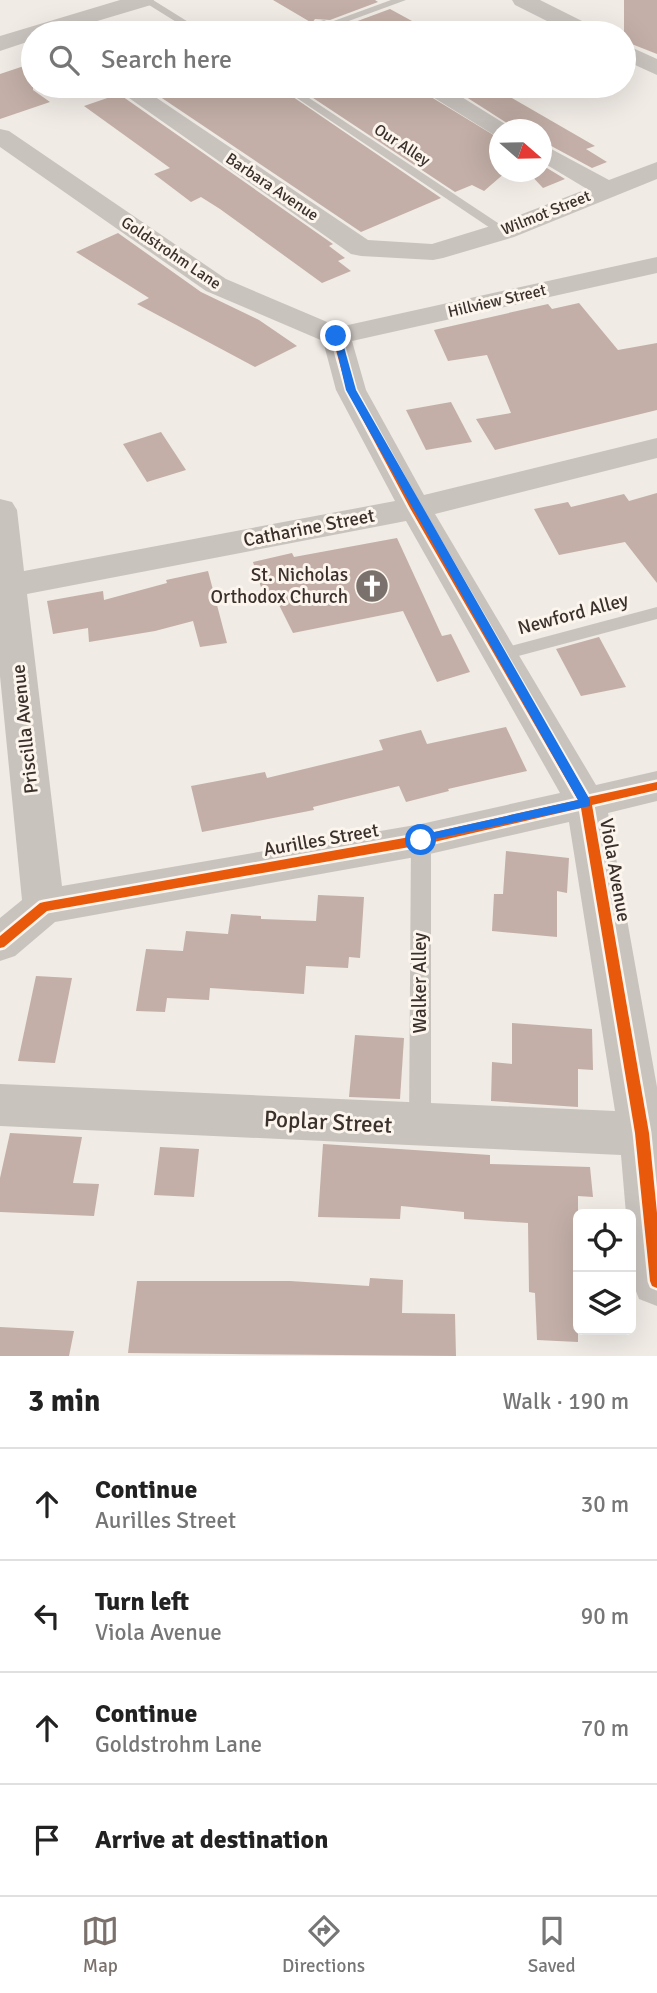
<!DOCTYPE html>
<meta charset="utf-8">
<style>
:root{--surface:#fff;--page:#f6f6f6;--text:#222;--muted:#767676;--line:#e0e0e0;--accent:#7a716c}
body{margin:0;font-family:Signika,sans-serif;background:var(--page);color:var(--text)}
.controls{position:absolute;right:21px;bottom:21px;display:grid;overflow:hidden;border-radius:10px;box-shadow:0 7px 28px #0002}
.controls button{width:63px;height:63px;display:grid;place-items:center;padding:0;border:0;border-bottom:2px solid var(--line);background:var(--surface);color:var(--text);font:35px sans-serif}
.compass{position:absolute;left:489px;top:119px;width:63px;height:63px;border-radius:50%;background:var(--surface);box-shadow:0 7px 28px #0002;rotate:110deg}
.stop{position:absolute;width:21px;height:21px;margin:-16px;border:5px solid #1a73e8;border-radius:50%;background:#fff}
.stop.end{background:#1a73e8;border-color:#fff;box-shadow:0 2px 7px #0008}
.list{margin:0;padding:0;list-style:none}
h2{display:flex;justify-content:space-between;align-items:center;height:91px;margin:0;padding:0 28px;font-size:30px}
h2 small{font-size:23px;font-weight:400;color:var(--muted)}
.list li{display:grid;grid-template-columns:46px 1fr auto;gap:21px;align-items:center;box-sizing:border-box;height:112px;padding:0 28px;border-top:2px solid var(--line)}
.list b{display:block;font-size:26px;white-space:nowrap}
.list p{margin:0;font-size:23px;white-space:nowrap;color:var(--muted)}
.list em{font-size:23px;font-style:normal;color:var(--muted)}
.icon{flex:none;width:38px;height:38px;fill:none;stroke:currentColor;stroke-width:2;stroke-linecap:round;stroke-linejoin:round}
.map{position:relative;flex:none;width:657px;height:1356px;overflow:hidden}
.search{position:absolute;background:var(--surface);box-shadow:0 7px 28px #0002;left:21px;right:21px;top:21px;height:77px;display:flex;align-items:center;gap:18px;box-sizing:border-box;padding:0 24px;border-radius:38px;color:var(--muted);font-size:26px}
.sheet{height:539px;background:var(--surface)}
nav{display:flex;justify-content:space-around;align-items:center;box-sizing:border-box;height:98px;border-top:2px solid var(--line);background:var(--surface);font-size:19px;color:var(--muted)}
nav a{display:grid;justify-items:center;gap:4px}
nav .on{color:var(--accent)}
.map>svg:first-child{display:block}
</style>
<div class="map">
<svg width="657" height="1356" viewBox="0 0 657 1356">
<rect width="100%" height="100%" fill="#f0ebe5"/>
<!-- building -->
<g fill="#c3afa7">
<path d="M273 0H375L378 2 330 20 315 19 312 23Z"/>
<path d="M624 0H657V54L624 41Z"/>
<path d="M390 9 434 33H349L344 26Z"/>
<path d="M33 63V90L50 102 0 119V74Z"/>
<path d="M144 86H277L441 198 361 232Z"/>
<path d="M295 86H413L500 139V172H506L484 191 472 185 455 192Z"/>
<path d="M449 86H491L595 146 586 149 607 162 592 168 542 141V130H518Z"/>
<path d="M119 94 333 244 329 246 345 258 338 261 351 271 322 283 220 209 201 197 191 202 154 174 170 168 84 106Z"/>
<path d="M542 165 565 179 543 188 528 172H542Z"/>
<path d="M118 233 201 292 259 320 297 346 255 367 137 304 149 298 76 252Z"/>
<path d="M579 303 618 350 657 343V410L495 450 476 419 511 413 487 355 448 361 434 330 548 304 552 309Z"/>
<path d="M451 402 472 442 426 450 406 410Z"/>
<path d="M161 432 186 470 147 482 123 444Z"/>
<path d="M657 493V583L625 542 559 555 534 509 568 502 571 507 624 494 629 501Z"/>
<path d="M397 538 442 636 451 634 470 672 437 682 403 611 293 633 277 601 266 603 253 562 292 553 294 557Z"/>
<path d="M208 571 227 643 200 647 193 621 155 631 89 642 88 628 53 634 47 601 103 591 104 600 167 583 166 580Z"/>
<path d="M599 637 626 687 581 696 556 649Z"/>
<path d="M506 727 527 771 448 789 449 791 406 802 399 786 313 807 314 810 202 832 191 786 265 772 267 778 383 750 379 740 421 730 427 744Z"/>
<path d="M506 851 569 858 567 893 557 891V937L492 931 494 894H503Z"/>
<path d="M318 895 364 897 360 958 349 957 348 968 306 966 304 994 210 988 209 1000 167 998 165 1012 136 1011 146 949 183 951 186 931 228 934 231 914 261 916V919L316 921Z"/>
<path d="M36 976 72 978 55 1063 18 1061Z"/>
<path d="M512 1023 592 1029 593 1070 578 1069V1107L491 1101 492 1062 512 1064Z"/>
<path d="M355 1035 404 1038 400 1099 349 1097Z"/>
<path d="M10 1133 82 1137 73 1183 99 1184 94 1216 0 1212V1178Z"/>
<path d="M323 1144 490 1155V1164L590 1167 593 1197 578 1196V1342L537 1340 535 1293 529 1292 528 1223 464 1219V1212L401 1206 400 1219 318 1217Z"/>
<path d="M160 1147 199 1149 194 1197 154 1195Z"/>
<path d="M370 1278 403 1280 402 1313 455 1314 456 1356 128 1353 137 1281H290L369 1286Z"/>
<path d="M0 1327 74 1331 69 1356H0Z"/>
</g>
<g fill="none" stroke-linecap="round" stroke-linejoin="round">
<!-- service -->
<g fill="#c9c3be" fill-rule="evenodd">
<path d="M141 0H153L206 33H194Z"/>
<path d="M391 0H406L316 33H301Z"/>
<path d="M279 86H291L510 231 499 234Z"/>
<path d="M657 607V619L500 661 491 655 500 649Z"/>
<path d="M421 832 428 835 431 840V1126L428 1133 420 1136 412 1133 409 1126 411 840 414 835Z"/>
</g>
<!-- minor -->
<g fill="#c9c3be" fill-rule="evenodd">
<path d="M120 0H154L151 5 57 33H33V40L0 51V36Z"/>
<path d="M512 0H540L596 28 599 33H571L515 5Z"/>
<path d="M324 20 343 28 346 33 316 32 313 27 316 22Z"/>
<path d="M624 44 657 59V75L624 60Z"/>
<path d="M112 86H139L368 240 432 244 494 225 587 189 542 162V144L609 180 657 162V179L514 237 443 258 433 260 361 256 351 254Z"/>
<path d="M415 86H444L515 130H500V137L494 135Z"/>
<path d="M0 129 9 131 226 279 339 327 657 257V273L352 341 366 390 424 495 657 438V458L435 514 596 785 657 771V801L608 813 657 1087V1306L639 1299 632 1281 631 1214H626L621 1155 0 1126V1084L615 1111 569 822 421 856 55 922 15 956 0 961V918L22 900 0 676V499L12 502 17 510 24 571 395 501 336 390 323 341 206 291 0 147ZM406 521 560 793 421 824 62 886 27 594Z"/>
</g>
<!-- cycleway casing -->
<g stroke="#fbf5ee" stroke-width="5">
<path id="cycleway" d="M336 333 340 336 355 390 420 508 588 797 657 782V790L592 805 649 1133 657 1213V1288L652 1286 650 1281 635 1133 581 808 421 845 47 911 4 947 0 948V936L40 903 44 902 421 835 578 800 410 508 347 390 332 336Z"/>
</g>
<!-- cycleway -->
<use href="#cycleway" fill="#e8590c" fill-rule="evenodd"/>
</g>
<!-- route -->
<path fill="#1a73e8" d="M333 334 341 336 356 390 590 800V806L416 843V836L421 835 578 800 346 390Z"/>
<!-- icons -->
<defs>
<g id="church-disc" transform="scale(1.75)"><circle r="9.5" fill="#7a716c" stroke="#fbf5ee"/><path d="M-1.2-6h2.4v3.5h3.3v2.4h-3.3V6h-2.4V-.1h-3.3v-2.4h3.3Z" fill="#fff"/></g>
</defs>
<g fill-rule="evenodd">
<use href="#church-disc" x="372" y="586"/>
</g>
<g text-anchor="middle" dominant-baseline="central" stroke-width="6" stroke-linejoin="round" paint-order="stroke">
<!-- far-street labels -->
<g font-size="16" fill="#3b302b" stroke="#fbf5ee">
<text transform="translate(402 145) rotate(33)">Our Alley</text>
<text transform="translate(272 187) rotate(34)">Barbara Avenue</text>
<text transform="translate(546 213) rotate(-22)">Wilmot Street</text>
<text transform="translate(171 253) rotate(34)">Goldstrohm Lane</text>
<text transform="translate(497 301) rotate(-13)">Hillview Street</text>
</g>
<!-- street labels -->
<g font-size="19" fill="#3b302b" stroke="#fbf5ee">
<text transform="translate(309 528) rotate(-11)">Catharine Street</text>
<text transform="translate(573 614) rotate(-15)">Newford Alley</text>
<text transform="translate(25 729) rotate(-96)">Priscilla Avenue</text>
<text transform="translate(321 840) rotate(-10)">Aurilles Street</text>
<text transform="translate(615 870) rotate(80)">Viola Avenue</text>
<text transform="translate(420 983) rotate(-90)">Walker Alley</text>
</g>
<!-- poi labels -->
<g font-size="19" fill="#3b302b" stroke="#fbf5ee" text-anchor="end">
<text x="348" y="575">St. Nicholas<tspan x="348" dy="22">Orthodox Church</tspan></text>
</g>
<!-- near-street labels -->
<g font-size="23" fill="#3b302b" stroke="#fbf5ee">
<text transform="translate(328 1122) rotate(3)">Poplar Street</text>
</g>
</g>
</svg>
<div class="controls">
<button><svg class="icon" aria-label="locate" viewBox="0 0 24 24"><circle cx="12" cy="12" r="6"/><path d="M12 2v4M12 18v4M2 12h4M18 12h4"/></svg></button>
<button><svg class="icon" aria-label="layers" viewBox="0 0 24 24"><path d="M12 4l9 5-9 5-9-5zM3 14l9 5 9-5"/></svg></button>
</div>
<svg class="compass" viewBox="-18 -18 36 36"><path d="M0-13l5 13h-10z" fill="#e53935"/><path d="M0 13l5-13h-10z" fill="#767676"/></svg>
<div class="stop" style="left:421px;top:840px"></div>
<div class="stop end" style="left:336px;top:336px"></div>
<div class="search"><svg class="icon" aria-label="search" viewBox="0 0 24 24"><circle cx="10" cy="10" r="6"/><path d="M15 15l6 6"/></svg>Search here</div>
</div>
<section class="sheet">
<h2>3 min<small>Walk · 190 m</small></h2>
<ul class="list">
<li><svg class="icon" aria-label="ahead" viewBox="0 0 24 24"><path d="M12 20V5M6 11l6-6 6 6"/></svg><div><b>Continue</b><p>Aurilles Street</p></div><em>30 m</em></li>
<li><svg class="icon" aria-label="left" viewBox="0 0 24 24"><path d="M17 20v-9H6M10 6l-5 5 5 5"/></svg><div><b>Turn left</b><p>Viola Avenue</p></div><em>90 m</em></li>
<li><svg class="icon" aria-label="ahead" viewBox="0 0 24 24"><path d="M12 20V5M6 11l6-6 6 6"/></svg><div><b>Continue</b><p>Goldstrohm Lane</p></div><em>70 m</em></li>
<li><svg class="icon" aria-label="arrive" viewBox="0 0 24 24"><path d="M6 21V4h12l-3 4 3 4H6"/></svg><div><b>Arrive at destination</b></div></li>
</ul>
</section>
<nav>
<a class="on"><svg class="icon" aria-label="map" viewBox="0 0 24 24"><path d="M3 6l6-2 6 2 6-2v14l-6 2-6-2-6 2zM9 4v14M15 6v14"/></svg>Map</a>
<a><svg class="icon" aria-label="directions" viewBox="0 0 24 24"><path d="M12 3l9 9-9 9-9-9zM9 14v-3h6M13 9l2 2-2 2"/></svg>Directions</a>
<a><svg class="icon" aria-label="saved" viewBox="0 0 24 24"><path d="M7 4h10v16l-5-4-5 4z"/></svg>Saved</a>
</nav>
